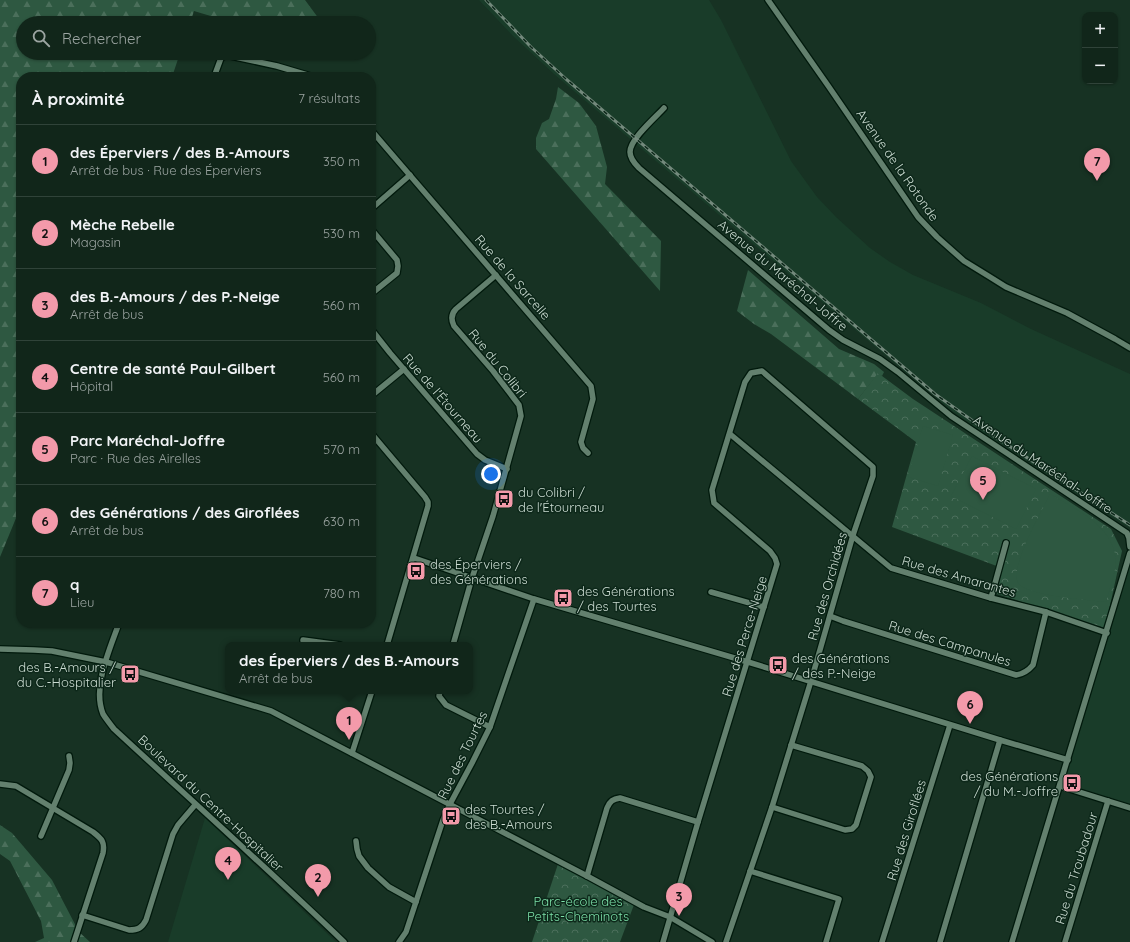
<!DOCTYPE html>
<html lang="fr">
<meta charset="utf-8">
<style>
:root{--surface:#11261a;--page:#1a2e23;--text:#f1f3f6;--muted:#9ca5a2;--line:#304339;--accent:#f39aaa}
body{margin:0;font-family:Quicksand,sans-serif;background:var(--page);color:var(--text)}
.controls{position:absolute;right:12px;top:12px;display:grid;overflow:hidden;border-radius:8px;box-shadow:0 1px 3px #0004}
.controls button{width:36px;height:36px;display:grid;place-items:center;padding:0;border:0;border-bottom:1px solid var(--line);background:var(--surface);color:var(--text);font:20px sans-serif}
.you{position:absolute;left:491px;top:474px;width:14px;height:14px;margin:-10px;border:3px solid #fff;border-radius:50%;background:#1a73e8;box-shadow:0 0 0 6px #1a73e833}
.badge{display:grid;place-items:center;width:26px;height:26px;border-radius:50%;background:var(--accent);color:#111;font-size:13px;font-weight:700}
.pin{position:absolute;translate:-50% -33px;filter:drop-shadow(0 1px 2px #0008)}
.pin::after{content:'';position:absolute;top:21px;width:14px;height:12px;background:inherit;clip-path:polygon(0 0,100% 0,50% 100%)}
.popup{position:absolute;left:225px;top:642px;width:248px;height:52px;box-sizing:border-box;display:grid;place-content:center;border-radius:8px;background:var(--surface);filter:drop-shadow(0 1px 3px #0005);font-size:13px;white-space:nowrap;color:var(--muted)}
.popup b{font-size:15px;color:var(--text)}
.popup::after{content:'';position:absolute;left:50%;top:100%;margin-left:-8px;border:8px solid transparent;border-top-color:var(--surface)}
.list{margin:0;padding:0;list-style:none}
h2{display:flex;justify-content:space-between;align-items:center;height:52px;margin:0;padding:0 16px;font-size:17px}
h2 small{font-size:13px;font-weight:400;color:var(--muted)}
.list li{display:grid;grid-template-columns:26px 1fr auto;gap:12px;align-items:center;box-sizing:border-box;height:72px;padding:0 16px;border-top:1px solid var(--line)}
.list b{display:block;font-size:15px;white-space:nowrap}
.list p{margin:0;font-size:13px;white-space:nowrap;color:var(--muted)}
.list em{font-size:13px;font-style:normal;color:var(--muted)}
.icon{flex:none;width:22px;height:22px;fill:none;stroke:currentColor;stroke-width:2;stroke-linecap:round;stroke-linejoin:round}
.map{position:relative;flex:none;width:1130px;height:942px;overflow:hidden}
.search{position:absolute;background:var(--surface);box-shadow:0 1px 3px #0004;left:16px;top:16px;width:360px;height:44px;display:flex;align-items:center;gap:10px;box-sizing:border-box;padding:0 14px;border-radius:22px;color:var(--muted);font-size:15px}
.panel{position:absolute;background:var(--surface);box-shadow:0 1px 3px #0004;left:16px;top:72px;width:360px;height:556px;border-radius:16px}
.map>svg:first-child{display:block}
</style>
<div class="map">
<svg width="1130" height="942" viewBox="0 0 1130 942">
<defs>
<pattern id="forest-firs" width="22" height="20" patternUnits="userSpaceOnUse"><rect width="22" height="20" fill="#2e5841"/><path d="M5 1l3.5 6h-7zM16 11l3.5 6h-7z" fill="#4b6f5b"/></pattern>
<pattern id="park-crowns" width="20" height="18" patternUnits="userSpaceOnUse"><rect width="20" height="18" fill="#2e5841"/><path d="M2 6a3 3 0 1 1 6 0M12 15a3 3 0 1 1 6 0" fill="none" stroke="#4b6f5b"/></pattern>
</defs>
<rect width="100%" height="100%" fill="#173223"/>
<!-- built -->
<g fill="#193c29">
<path d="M479 0H709L721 20 791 161 817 197 836 217 870 248 890 262 913 275 981 303 1031 329 1130 374V528L975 427 951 410 745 237 554 74 513 36Z"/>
<path d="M1130 553V808L1060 786Z"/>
<path d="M205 818 336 942H168Z"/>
</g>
<!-- forest -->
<g fill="url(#forest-firs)">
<path d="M0 0H305L322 23H234L194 11 190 23H23V53H180L172 77H21V506L0 557Z"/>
<path d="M558 87 579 103 596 126 607 167 605 184 661 241 660 291 536 149V138L542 123 549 119 556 99Z"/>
<path d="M748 270 839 349 874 364 884 372 882 376 878 374 858 399 771 334 754 324 737 311Z"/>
<path d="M0 825 12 833 52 880 79 932 90 942H35L44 938 41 921 10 861 0 854Z"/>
</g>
<!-- park -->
<g fill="url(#park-crowns)">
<path d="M878 373 913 399 1111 529 1122 551 1105 628 997 594 1002 568 892 527 916 442 858 399Z"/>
<path d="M559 861 635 902 620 942H532Z"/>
</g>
<!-- garden -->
<g fill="#2e5841">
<path d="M923 426 953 435 938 486 908 477Z"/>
<path d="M972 456 1036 489 1016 529 951 496Z"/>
<path d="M1050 494C1078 511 1121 529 1115 569 1113 580 1109 591 1106 602 1088 600 1029 596 1019 584 1007 571 1043 509 1050 494Z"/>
</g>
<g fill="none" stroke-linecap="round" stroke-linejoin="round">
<!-- minor casing -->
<g stroke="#01190c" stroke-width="8">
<g id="minor">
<path d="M768 0 829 87 918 217 937 237 964 261 990 277 1006 287 1067 313 1115 339 1130 348"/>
<path d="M214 77 221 58 226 55 277 66 314 77"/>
<path d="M664 108C656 117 630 139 630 152 630 158 635 164 639 168L829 330 843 340 880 359 898 372 951 416 1127 533 1129 538 1130 547"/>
<path d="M371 130 591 386 593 399 581 442 583 448 588 453"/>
<path d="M371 209 410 175"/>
<path d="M371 229 397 260 398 266 397 273 371 294"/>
<path d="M371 329 390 353 477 454 485 460 507 469"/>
<path d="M371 396 404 369"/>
<path d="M371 433 425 497 428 502V506L387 645"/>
<path d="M730 434 891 568 991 598 1046 612 1107 633"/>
<path d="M414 558 534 599 748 662 1000 740 1068 760"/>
<path d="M711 592 764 607"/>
<path d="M991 598 1006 543"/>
<path d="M830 616 843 621 1016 675C1023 674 1028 671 1033 665L1046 612"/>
<path d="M119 623C110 649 92 687 103 714 106 719 111 725 114 729 191 800 269 870 344 942"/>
<path d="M303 640 340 645"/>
<path d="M453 645 472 578 493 516 521 416 519 405 493 371 454 326C451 320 451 314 456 309L496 275"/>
<path d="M0 649 34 650 52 651 106 662 271 711 587 876 644 907 670 917 712 942"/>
<path d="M440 691 439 696 446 705 490 727"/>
<path d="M352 753 372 691"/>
<path d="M0 784 16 786 93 832C102 839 105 842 103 853L74 942"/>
<path d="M1060 786 1130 808"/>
<path d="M772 807 845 830 852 829 856 825 871 777 868 771 862 766 791 745"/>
<path d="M41 836 69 770 70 763 69 756"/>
<path d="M356 841 357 849 359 856 368 868 389 887 416 902"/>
<path d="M750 871 839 899 826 942"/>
<path d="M587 876 607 808C610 801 613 799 620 798L698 822"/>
<path d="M82 915 129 930C138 930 142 928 146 920L173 834 178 825 195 805"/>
<path d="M399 942 406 932 443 820 450 804 472 763 490 727 534 599"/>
<path d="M663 942 698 822 777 564 775 558 770 551 714 503 712 490 745 382 751 373 762 371 873 467V476L853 535 811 681 772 807 726 942"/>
<path d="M882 942 950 725"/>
<path d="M940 942 1000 740"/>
<path d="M1012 942 1130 553"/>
<path d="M1065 942 1108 801"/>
</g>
</g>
<!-- minor -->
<use href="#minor" stroke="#63806e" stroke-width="5.5"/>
<!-- rail casing -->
<g stroke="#73897c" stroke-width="3">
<path id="rail" d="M486 0 531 47 566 79 935 394 994 436 1130 525"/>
</g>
<!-- rail -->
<use href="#rail" stroke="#0d281a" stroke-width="1.5" stroke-dasharray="4.5" stroke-linecap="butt"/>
</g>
<!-- icons -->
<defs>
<g id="bus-square" transform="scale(1)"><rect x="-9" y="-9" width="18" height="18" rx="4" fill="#f39aaa" stroke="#0d281a"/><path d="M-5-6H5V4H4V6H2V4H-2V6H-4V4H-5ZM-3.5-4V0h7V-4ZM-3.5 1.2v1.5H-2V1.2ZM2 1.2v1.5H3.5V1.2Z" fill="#111"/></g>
</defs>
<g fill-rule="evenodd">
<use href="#bus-square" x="504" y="499"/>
<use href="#bus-square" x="416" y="571"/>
<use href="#bus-square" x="563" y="598"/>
<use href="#bus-square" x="778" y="665"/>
<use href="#bus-square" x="130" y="674"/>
<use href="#bus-square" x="1072" y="783"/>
<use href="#bus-square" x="451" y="816"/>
</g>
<g text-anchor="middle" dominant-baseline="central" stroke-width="3" stroke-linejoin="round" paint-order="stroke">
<!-- street labels -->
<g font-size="13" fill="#cbdbd1" stroke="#0d281a">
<text transform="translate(898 165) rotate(55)">Avenue de la Rotonde</text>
<text transform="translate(783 275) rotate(40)">Avenue du Maréchal-Joffre</text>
<text transform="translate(513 277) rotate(49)">Rue de la Sarcelle</text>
<text transform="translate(498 363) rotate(51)">Rue du Colibri</text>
<text transform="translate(443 398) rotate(49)">Rue de l'Étourneau</text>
<text transform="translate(1043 464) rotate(34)">Avenue du Maréchal-Joffre</text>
<text transform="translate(959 576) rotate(16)">Rue des Amarantes</text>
<text transform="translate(827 586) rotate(-74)">Rue des Orchidées</text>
<text transform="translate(744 636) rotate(-73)">Rue des Perce-Neige</text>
<text transform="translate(950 643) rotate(17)">Rue des Campanules</text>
<text transform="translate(462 755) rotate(-64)">Rue des Tourtes</text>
<text transform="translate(211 803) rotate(43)">Boulevard du Centre-Hospitalier</text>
<text transform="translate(906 830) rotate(-73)">Rue des Giroflées</text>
<text transform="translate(1076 868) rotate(-73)">Rue du Troubadour</text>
</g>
<!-- poi labels -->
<g font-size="13" fill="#cbdbd1" stroke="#0d281a" text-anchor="start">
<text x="518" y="492">du Colibri /<tspan x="518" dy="15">de l'Étourneau</tspan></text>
<text x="430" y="564">des Éperviers /<tspan x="430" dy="15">des Générations</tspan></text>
<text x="577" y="591">des Générations<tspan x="577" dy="15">/ des Tourtes</tspan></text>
<text x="792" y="658">des Générations<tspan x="792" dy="15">/ des P.-Neige</tspan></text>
<text x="116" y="667" text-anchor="end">des B.-Amours /<tspan x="116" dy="15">du C.-Hospitalier</tspan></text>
<text x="1058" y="776" text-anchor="end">des Générations<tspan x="1058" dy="15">/ du M.-Joffre</tspan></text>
<text x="465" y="809">des Tourtes /<tspan x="465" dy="15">des B.-Amours</tspan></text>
</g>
<!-- park labels -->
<g font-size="13" fill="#7de0a9" stroke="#0d281a">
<text x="578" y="901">Parc-école des<tspan x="578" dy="15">Petits-Cheminots</tspan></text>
</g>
</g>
</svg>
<div class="controls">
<button>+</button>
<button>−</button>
</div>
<div class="you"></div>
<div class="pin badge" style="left:349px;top:740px">1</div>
<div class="popup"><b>des Éperviers / des B.-Amours</b>Arrêt de bus</div>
<div class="pin badge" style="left:318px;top:897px">2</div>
<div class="pin badge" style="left:679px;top:916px">3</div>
<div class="pin badge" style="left:228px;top:880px">4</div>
<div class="pin badge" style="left:983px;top:500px">5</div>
<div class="pin badge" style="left:970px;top:724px">6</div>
<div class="pin badge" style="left:1097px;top:181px">7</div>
<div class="search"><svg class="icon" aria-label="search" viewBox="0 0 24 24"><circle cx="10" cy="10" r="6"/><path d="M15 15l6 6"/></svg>Rechercher</div>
<section class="panel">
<h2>À proximité<small>7 résultats</small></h2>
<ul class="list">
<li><span class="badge">1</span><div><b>des Éperviers / des B.-Amours</b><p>Arrêt de bus · Rue des Éperviers</p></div><em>350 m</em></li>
<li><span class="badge">2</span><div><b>Mèche Rebelle</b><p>Magasin</p></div><em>530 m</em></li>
<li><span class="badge">3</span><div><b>des B.-Amours / des P.-Neige</b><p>Arrêt de bus</p></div><em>560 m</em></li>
<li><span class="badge">4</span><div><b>Centre de santé Paul-Gilbert</b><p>Hôpital</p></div><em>560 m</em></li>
<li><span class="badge">5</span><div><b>Parc Maréchal-Joffre</b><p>Parc · Rue des Airelles</p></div><em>570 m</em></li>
<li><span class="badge">6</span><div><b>des Générations / des Giroflées</b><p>Arrêt de bus</p></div><em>630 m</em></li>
<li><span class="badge">7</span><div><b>q</b><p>Lieu</p></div><em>780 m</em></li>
</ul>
</section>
</div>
